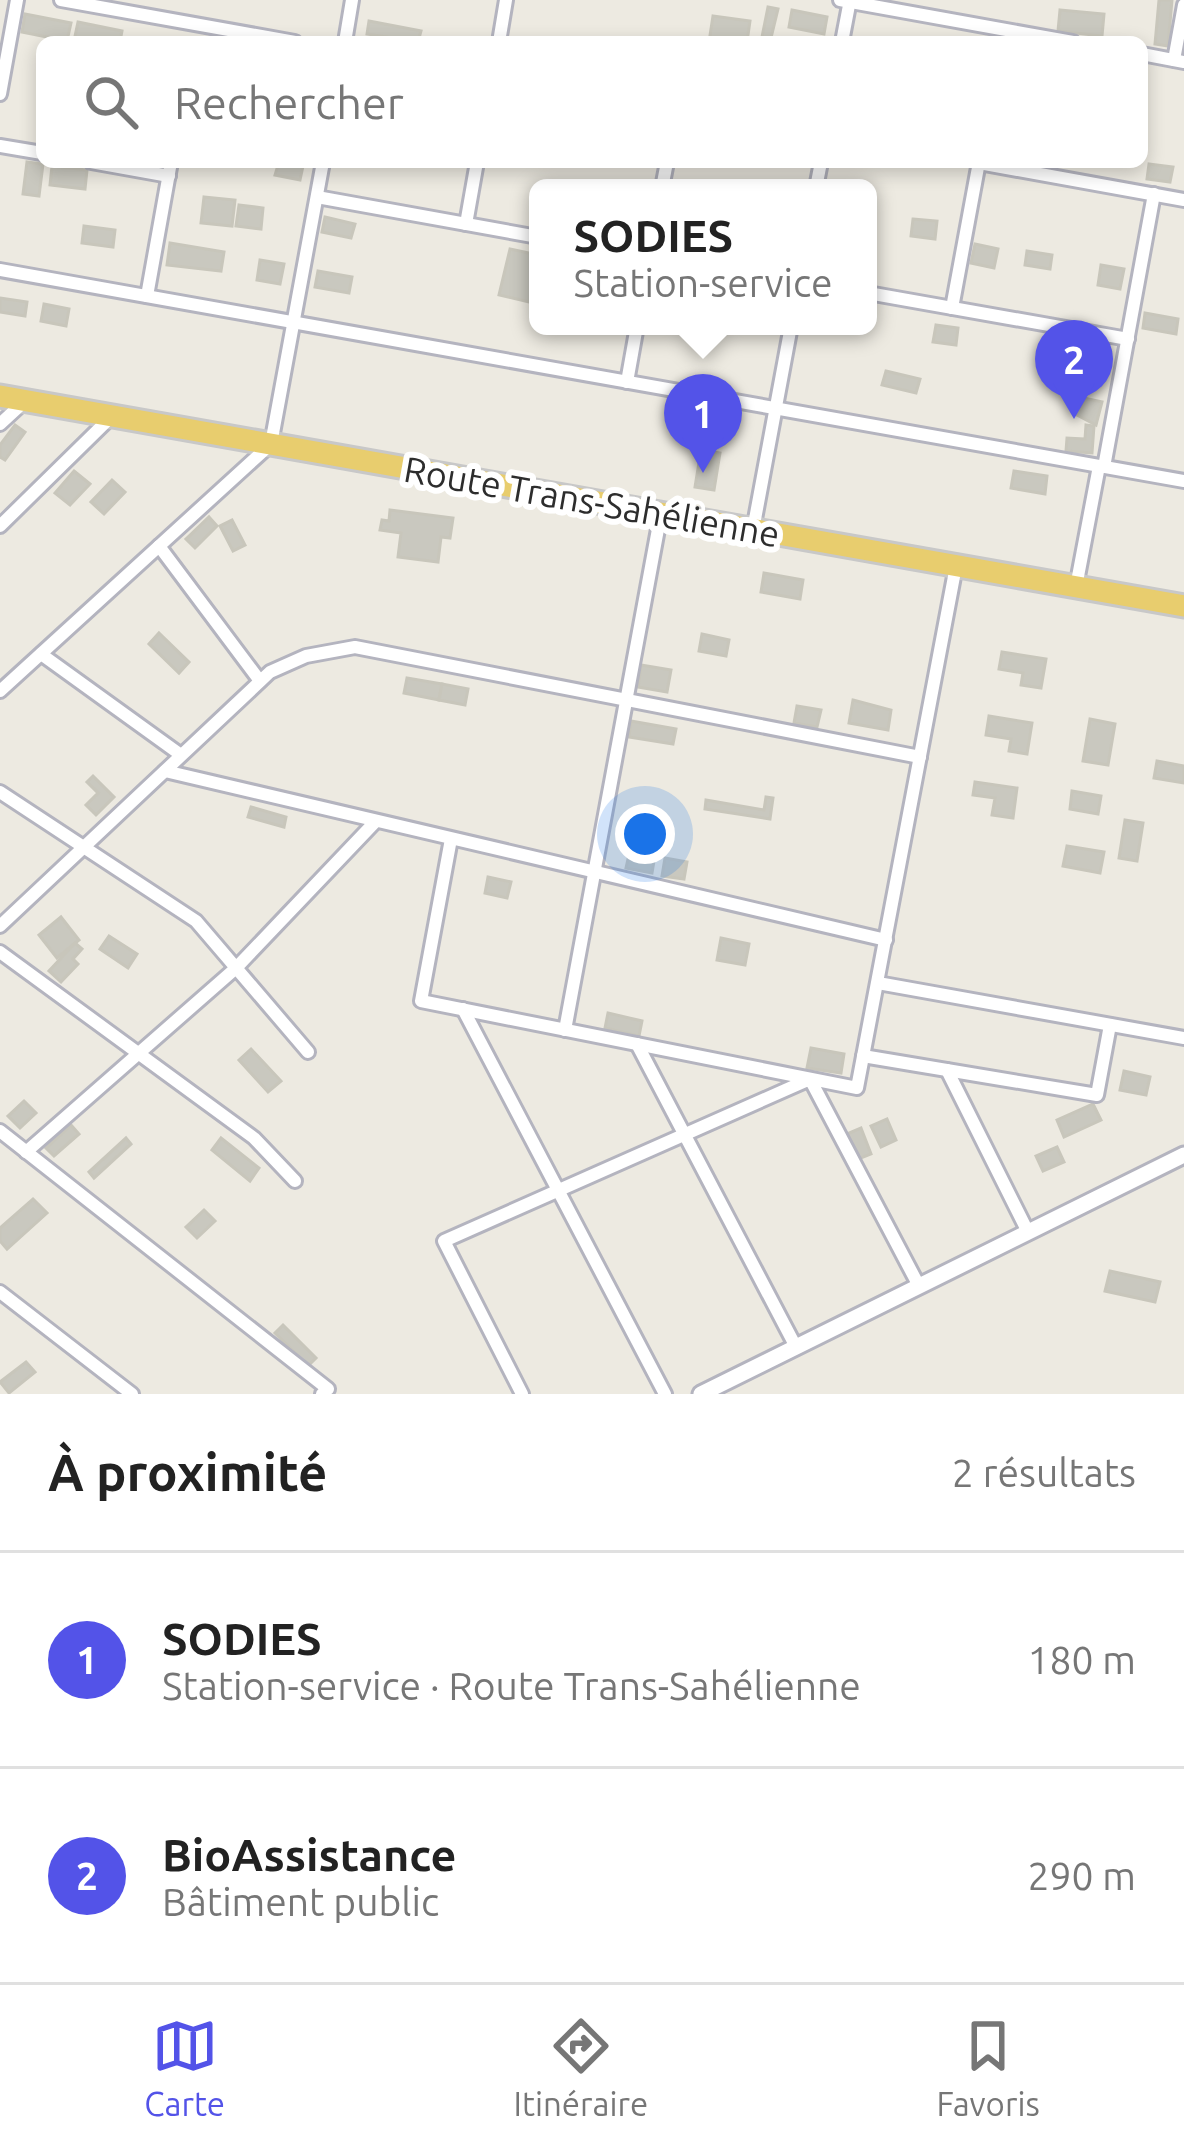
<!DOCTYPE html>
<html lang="fr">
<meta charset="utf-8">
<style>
:root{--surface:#fff;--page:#f2f2f2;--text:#222;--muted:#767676;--line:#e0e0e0;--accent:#5353e8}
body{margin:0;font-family:Ubuntu,sans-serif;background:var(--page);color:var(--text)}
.you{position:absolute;left:645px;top:834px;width:42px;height:42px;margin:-30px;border:9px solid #fff;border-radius:50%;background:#1a73e8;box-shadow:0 0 0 18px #1a73e833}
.badge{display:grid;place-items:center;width:78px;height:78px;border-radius:50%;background:var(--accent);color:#fff;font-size:39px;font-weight:700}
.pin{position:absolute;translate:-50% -99px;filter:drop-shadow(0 3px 6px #0008)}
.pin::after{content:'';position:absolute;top:63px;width:42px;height:36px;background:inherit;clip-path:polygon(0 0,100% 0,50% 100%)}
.popup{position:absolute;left:529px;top:179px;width:348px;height:156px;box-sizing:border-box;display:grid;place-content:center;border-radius:18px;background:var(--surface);filter:drop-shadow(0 3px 9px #0005);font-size:39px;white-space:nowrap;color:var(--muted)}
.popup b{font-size:45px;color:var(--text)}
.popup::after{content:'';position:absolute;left:50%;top:100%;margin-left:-24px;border:24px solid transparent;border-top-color:var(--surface)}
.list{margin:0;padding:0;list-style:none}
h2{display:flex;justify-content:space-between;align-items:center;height:156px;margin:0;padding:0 48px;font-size:51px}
h2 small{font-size:39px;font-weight:400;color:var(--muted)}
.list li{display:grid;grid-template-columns:78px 1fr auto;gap:36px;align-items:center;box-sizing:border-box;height:216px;padding:0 48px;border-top:3px solid var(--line)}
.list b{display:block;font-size:45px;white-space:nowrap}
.list p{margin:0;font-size:39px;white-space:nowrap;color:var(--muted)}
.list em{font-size:39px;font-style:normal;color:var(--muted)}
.icon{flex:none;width:66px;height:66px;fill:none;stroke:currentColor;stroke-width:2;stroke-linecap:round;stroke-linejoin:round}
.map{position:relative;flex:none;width:1184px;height:1394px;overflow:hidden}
.search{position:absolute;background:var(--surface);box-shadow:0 6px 18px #0003;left:36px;right:36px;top:36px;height:132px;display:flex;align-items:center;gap:30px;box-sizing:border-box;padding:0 42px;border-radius:18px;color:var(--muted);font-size:45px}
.sheet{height:588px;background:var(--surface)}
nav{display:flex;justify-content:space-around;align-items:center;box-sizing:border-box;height:168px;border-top:3px solid var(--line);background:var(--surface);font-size:33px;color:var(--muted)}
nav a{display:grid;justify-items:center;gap:6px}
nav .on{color:var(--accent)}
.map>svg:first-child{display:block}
</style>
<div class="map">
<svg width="1184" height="1394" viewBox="0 0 1184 1394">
<rect width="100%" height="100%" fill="#edeae1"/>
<!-- building -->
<g fill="#c9c8bf" stroke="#c8c6bb" stroke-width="3">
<path d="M1159 0H1172L1168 46 1155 44Z"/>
<path d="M768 7 778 9 771 38 789 42H761Z"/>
<path d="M792 10 827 17 824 34 789 27Z"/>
<path d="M1060 10 1104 14 1102 36 1058 31Z"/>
<path d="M25 14 71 23 67 41 22 32Z"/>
<path d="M713 16 750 21 747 42H709Z"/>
<path d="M369 21 421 31 418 42 367 34Z"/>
<path d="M78 22 122 31 120 42 74 41Z"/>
<path d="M27 162 43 164 39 196 23 194Z"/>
<path d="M279 162 303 166 300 180 275 175Z"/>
<path d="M1149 164 1173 167 1170 182 1147 179Z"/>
<path d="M52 166 87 170 85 189 50 185Z"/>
<path d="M204 197 235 200 232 226 201 223Z"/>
<path d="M239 205 263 208 261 229 236 226Z"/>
<path d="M325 217 355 224 351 238 322 232Z"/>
<path d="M913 219 937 221 935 239 911 236Z"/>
<path d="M84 226 115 230 113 247 82 243Z"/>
<path d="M170 243 224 252 221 271 167 265Z"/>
<path d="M975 244 998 249 994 268 971 263Z"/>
<path d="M510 249 538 255V304L499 295Z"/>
<path d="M1027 251 1052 255 1050 269 1025 265Z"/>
<path d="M260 260 284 264 280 284 257 280Z"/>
<path d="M1101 265 1124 269 1120 289 1098 285Z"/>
<path d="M318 271 352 277 349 293 315 287Z"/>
<path d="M0 298 27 302 25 316 0 312Z"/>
<path d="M44 304 69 309 66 326 41 321Z"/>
<path d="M1145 313 1178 319 1176 334 1143 328Z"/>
<path d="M936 325 958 328 956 345 933 342Z"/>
<path d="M886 371 920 379 916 393 882 385Z"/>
<path d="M1079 397 1102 402 1096 425 1075 414Z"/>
<path d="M15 425 25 432 5 460 0 457V445Z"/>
<path d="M1086 425 1094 426 1092 453 1066 451 1067 438 1085 439Z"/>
<path d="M701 450 720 453 714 490 695 487Z"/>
<path d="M74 471 90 484 70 505 55 493Z"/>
<path d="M1014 471 1047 476 1045 494 1011 488Z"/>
<path d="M112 480 125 492 104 514 91 502Z"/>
<path d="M390 510 453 518 450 538 441 537 438 562 398 557 401 533 380 530 382 520 389 521Z"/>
<path d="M209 517 217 526 195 548 186 539Z"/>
<path d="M232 520 245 545 233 551 220 526Z"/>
<path d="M764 573 803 580 800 599 761 592Z"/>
<path d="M159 633 189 662 179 673 149 644Z"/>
<path d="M702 634 729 640 726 656 699 651Z"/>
<path d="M1002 652 1046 659 1041 688 1021 685 1023 673 999 669Z"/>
<path d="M641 665 671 670 667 692 638 687Z"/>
<path d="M407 678 442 684 439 700 404 693Z"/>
<path d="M442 684 468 689 465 705 439 700Z"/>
<path d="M853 700 891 710 888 730 849 723Z"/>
<path d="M797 706 821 710 817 727 794 723Z"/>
<path d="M989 716 1032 723 1027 754 1009 751 1011 739 986 735Z"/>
<path d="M1090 719 1115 724 1108 765 1083 761Z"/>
<path d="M631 721 676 729 673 744 629 737Z"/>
<path d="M1157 761 1184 766V783L1154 778Z"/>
<path d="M93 776 114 797 96 815 86 805 98 793 87 782Z"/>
<path d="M975 782 1017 788 1013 818 992 815 995 798 973 795Z"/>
<path d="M1072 791 1101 796 1098 814 1070 809Z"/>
<path d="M766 797 773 798 770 819 705 809 706 800 764 810Z"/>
<path d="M251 807 286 817 284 827 248 817Z"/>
<path d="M1125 820 1143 823 1137 861 1119 858Z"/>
<path d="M1067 846 1104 852 1100 873 1063 866Z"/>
<path d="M630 850 655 855 652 873 626 868Z"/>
<path d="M665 858 687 862 684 879 662 876Z"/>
<path d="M488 877 511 882 507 898 485 893Z"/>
<path d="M61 917 79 940 57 958 39 935Z"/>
<path d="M109 936 137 954 128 968 100 949Z"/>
<path d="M721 938 749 944 745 965 717 960Z"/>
<path d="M75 943 82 949 73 959 78 964 61 982 49 971Z"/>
<path d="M608 1013 642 1021 639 1036 605 1028Z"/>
<path d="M811 1048 844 1054 841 1073 807 1068Z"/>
<path d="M251 1049 281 1081 268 1092 239 1060Z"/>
<path d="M1124 1071 1150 1077 1146 1095 1120 1090Z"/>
<path d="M24 1101 36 1113 20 1128 8 1116Z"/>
<path d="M1093 1104 1101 1120 1064 1137 1057 1120Z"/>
<path d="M887 1119 896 1140 881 1147 871 1126Z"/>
<path d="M71 1125 79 1134 54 1156 46 1148Z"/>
<path d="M861 1128 871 1154 853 1161 842 1136Z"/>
<path d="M126 1138 131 1144 94 1178 89 1172Z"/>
<path d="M221 1138 259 1168 250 1181 212 1150Z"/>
<path d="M1057 1147 1064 1162 1043 1171 1036 1156Z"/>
<path d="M33 1199 47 1213 7 1249 0 1241V1228Z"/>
<path d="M204 1210 215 1221 197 1238 186 1227Z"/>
<path d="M1110 1271 1160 1282 1155 1302 1105 1291Z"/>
<path d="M283 1325 316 1358 308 1366 275 1333Z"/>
<path d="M26 1362 35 1372 9 1393 0 1382Z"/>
</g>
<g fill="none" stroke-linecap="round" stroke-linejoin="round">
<!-- minor casing -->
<g stroke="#b4b4bf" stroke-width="18">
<g id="minor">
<path d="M61 0 295 42"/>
<path d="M840 0 1073 42"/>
<path d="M345 42 352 0"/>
<path d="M499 42 506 0"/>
<path d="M842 42 850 0"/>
<path d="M1142 54 1184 62"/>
<path d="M1174 60 1184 5"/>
<path d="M0 94 17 0"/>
<path d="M0 146 42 153"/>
<path d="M91 162 169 176"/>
<path d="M979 163 1184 200"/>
<path d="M662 188 667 162"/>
<path d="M816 188 821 162"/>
<path d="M317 197 538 237"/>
<path d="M466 224 477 162"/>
<path d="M0 270 1184 481"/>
<path d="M868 293 1128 339"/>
<path d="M147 296 171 162"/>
<path d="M952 308 979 162"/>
<path d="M627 382 637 326"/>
<path d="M0 424 25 401"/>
<path d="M1104 467 1154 194"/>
<path d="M0 526 111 417"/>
<path d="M753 530 791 326"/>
<path d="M159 546 260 681"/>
<path d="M1076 587 1099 466"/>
<path d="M41 654 181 755"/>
<path d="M0 691 271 444 323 162"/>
<path d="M165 771 886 940"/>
<path d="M0 792 196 921 308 1052"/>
<path d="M451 839 421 1001 857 1088 956 566"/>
<path d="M0 926 270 672 306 656 355 647 920 757"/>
<path d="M0 952 254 1138 295 1181"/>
<path d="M878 983 1184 1038"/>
<path d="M463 1009 665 1394"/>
<path d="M565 1030 661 513"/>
<path d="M637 1044 796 1347"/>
<path d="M863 1056 1097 1095 1110 1025"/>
<path d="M947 1070 1028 1232"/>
<path d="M0 1131 328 1389 322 1394"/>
<path d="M26 1152 236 968 375 822"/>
<path d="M0 1292 132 1394"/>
<path d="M522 1394 444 1241 810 1079 919 1286"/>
</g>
</g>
<!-- tertiary casing -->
<g stroke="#b4b4bf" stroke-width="21">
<path id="tertiary" d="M701 1394 1184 1155"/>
</g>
<!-- trunk casing -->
<g stroke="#c8c8c8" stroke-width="27">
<path id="trunk" d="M0 396 1184 606"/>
</g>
<!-- minor -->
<use href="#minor" stroke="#fff" stroke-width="12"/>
<!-- tertiary -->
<use href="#tertiary" stroke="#fff" stroke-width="15"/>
<!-- trunk -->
<use href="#trunk" stroke="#e8cd6e" stroke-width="21"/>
</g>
<g text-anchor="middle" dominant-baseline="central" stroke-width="12" stroke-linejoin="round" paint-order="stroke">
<!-- street labels -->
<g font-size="36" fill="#2d2d2d" stroke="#fff">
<text transform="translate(592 501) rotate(10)">Route Trans-Sahélienne</text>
</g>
</g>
</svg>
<div class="you"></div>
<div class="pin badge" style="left:703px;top:473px">1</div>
<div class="popup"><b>SODIES</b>Station-service</div>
<div class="pin badge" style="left:1074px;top:419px">2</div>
<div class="search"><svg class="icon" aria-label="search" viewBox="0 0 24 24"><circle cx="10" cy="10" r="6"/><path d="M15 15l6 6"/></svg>Rechercher</div>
</div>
<section class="sheet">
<h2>À proximité<small>2 résultats</small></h2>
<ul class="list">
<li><span class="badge">1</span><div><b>SODIES</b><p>Station-service · Route Trans-Sahélienne</p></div><em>180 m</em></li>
<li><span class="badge">2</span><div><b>BioAssistance</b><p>Bâtiment public</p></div><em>290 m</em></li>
</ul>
</section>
<nav>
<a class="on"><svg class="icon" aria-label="map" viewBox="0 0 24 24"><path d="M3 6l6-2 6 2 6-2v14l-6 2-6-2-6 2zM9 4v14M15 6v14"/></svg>Carte</a>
<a><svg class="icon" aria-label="directions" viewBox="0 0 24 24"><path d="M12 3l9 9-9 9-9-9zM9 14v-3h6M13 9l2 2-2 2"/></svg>Itinéraire</a>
<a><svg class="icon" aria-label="saved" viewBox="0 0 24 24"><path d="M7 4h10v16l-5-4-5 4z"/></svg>Favoris</a>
</nav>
